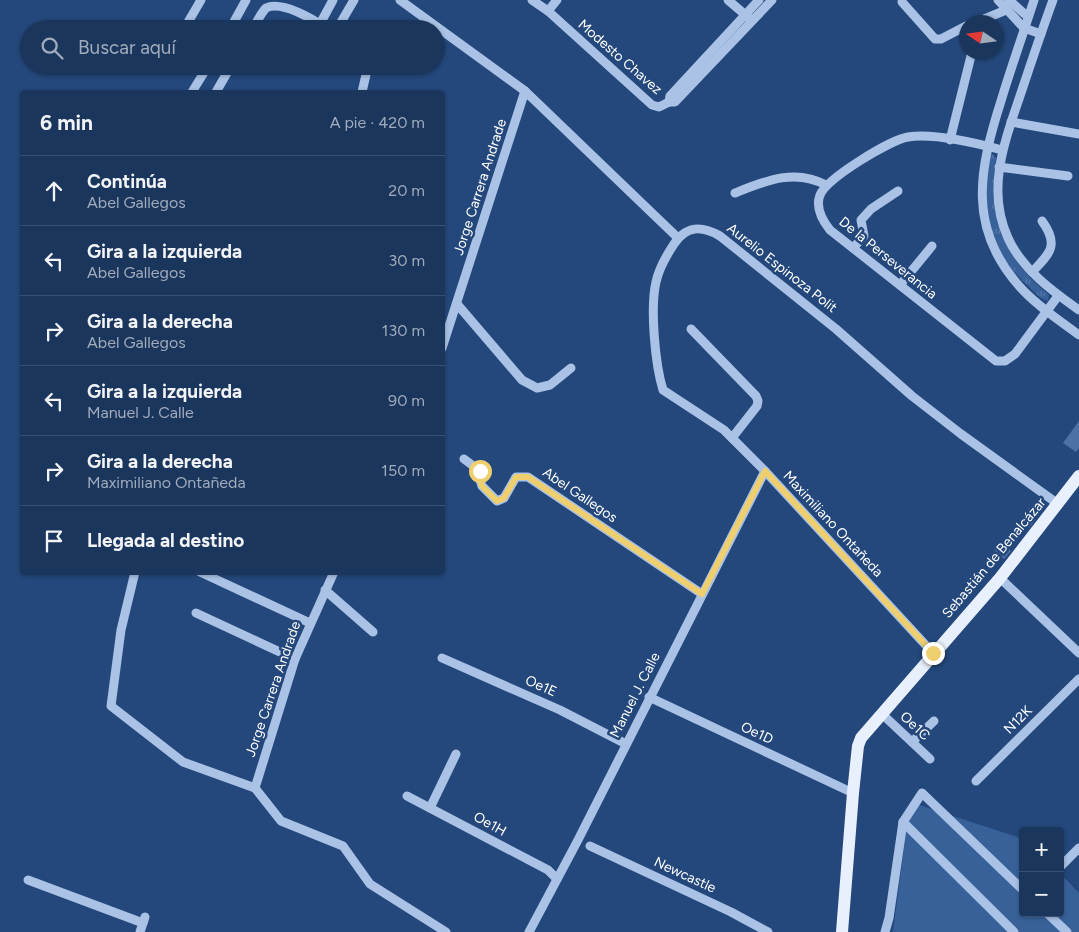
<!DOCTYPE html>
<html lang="es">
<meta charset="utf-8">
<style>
:root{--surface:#1b365d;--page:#284166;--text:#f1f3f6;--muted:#a0abbc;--line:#395072}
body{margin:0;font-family:Figtree,sans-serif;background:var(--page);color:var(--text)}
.controls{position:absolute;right:15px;bottom:15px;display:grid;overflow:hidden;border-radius:5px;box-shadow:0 1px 4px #0004}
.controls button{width:45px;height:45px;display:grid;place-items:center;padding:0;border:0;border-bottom:1px solid var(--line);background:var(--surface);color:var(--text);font:25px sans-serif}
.compass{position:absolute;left:959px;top:15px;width:45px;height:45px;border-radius:50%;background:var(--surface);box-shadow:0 1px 4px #0004;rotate:283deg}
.stop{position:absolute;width:15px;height:15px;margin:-11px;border:4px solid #efce6d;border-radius:50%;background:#fff}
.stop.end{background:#efce6d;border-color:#fff;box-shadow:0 1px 5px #0008}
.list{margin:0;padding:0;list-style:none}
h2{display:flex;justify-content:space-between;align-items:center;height:65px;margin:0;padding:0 20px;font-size:21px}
h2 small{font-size:16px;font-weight:400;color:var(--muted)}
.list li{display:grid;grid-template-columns:32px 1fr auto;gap:15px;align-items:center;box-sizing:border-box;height:70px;padding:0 20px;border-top:1px solid var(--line)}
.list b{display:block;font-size:19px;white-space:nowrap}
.list p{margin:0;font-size:16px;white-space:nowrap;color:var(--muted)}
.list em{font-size:16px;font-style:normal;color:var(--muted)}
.icon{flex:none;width:28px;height:28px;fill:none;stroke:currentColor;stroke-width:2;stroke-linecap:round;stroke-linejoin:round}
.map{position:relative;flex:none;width:1079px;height:932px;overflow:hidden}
.search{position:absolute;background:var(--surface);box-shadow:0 1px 4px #0004;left:20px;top:20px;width:425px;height:55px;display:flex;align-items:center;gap:12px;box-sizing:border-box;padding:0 18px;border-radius:28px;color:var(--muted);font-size:19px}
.panel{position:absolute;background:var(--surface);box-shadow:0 1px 4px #0004;left:20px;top:90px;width:425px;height:485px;border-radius:5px}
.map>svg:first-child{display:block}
</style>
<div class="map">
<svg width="1079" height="932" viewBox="0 0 1079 932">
<defs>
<pattern id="grass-tufts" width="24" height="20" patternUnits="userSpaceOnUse" patternTransform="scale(1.25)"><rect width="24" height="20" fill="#38619a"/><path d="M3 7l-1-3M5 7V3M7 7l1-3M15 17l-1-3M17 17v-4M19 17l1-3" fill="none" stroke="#5679a9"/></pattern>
</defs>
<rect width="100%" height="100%" fill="#24487c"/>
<!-- grass -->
<path fill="url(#grass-tufts)" d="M992 154 996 158C987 218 1003 257 1049 295L1048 301C1040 300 1033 290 1027 285 986 247 984 209 988 157Z"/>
<!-- green -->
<path fill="#38619a" d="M910 802 1023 839V913H1060V873L1079 893V932H893Z"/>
<!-- building -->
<g fill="#4d71a5">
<path d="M1079 421V448L1076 452 1063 443Z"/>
<path d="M1029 508 1039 515 1029 528 1019 521Z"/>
<path d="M1000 542 1011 551 1004 559 994 550Z"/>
</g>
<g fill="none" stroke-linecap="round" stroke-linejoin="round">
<!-- minor -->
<g stroke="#a9c2e5" stroke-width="9">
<path d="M400 0 525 91 678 238"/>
<path d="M532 0 548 11 652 105 659 107 669 102H675L772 0"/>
<path d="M728 0 749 18"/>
<path d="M998 0 1024 28 1041 34"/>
<path d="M1009 0 1028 17"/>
<path d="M1034 0C1023 34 1011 68 1001 101 979 170 967 228 1020 287 1037 306 1059 320 1079 335"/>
<path d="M1053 0C1042 30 1032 60 1022 90 1006 138 985 188 1008 238 1022 269 1052 291 1079 310"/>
<path d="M902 2 935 39H941L966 26"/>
<path d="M548 11 557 0"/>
<path d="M977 22 1006 10"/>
<path d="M320 24 333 0"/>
<path d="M184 29 201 0"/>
<path d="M230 29 246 0"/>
<path d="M253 29C256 23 261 13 266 8 282 0 314 20 328 29"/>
<path d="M337 29 354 0"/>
<path d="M192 92 208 66"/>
<path d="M216 92 231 66"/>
<path d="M362 92 368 66"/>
<path d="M669 102 670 96 759 0"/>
<path d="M1011 122 1079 134"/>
<path d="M950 140 972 52"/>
<path d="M1002 150C976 143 934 133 908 137 890 140 827 178 820 195 815 208 822 220 830 230L996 361H1005L1015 354 1058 296"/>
<path d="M999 167 1068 176"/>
<path d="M735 193C765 181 795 168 826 185"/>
<path d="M853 248 864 236 861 220 871 209 898 191"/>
<path d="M1032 272C1051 253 1059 244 1042 221"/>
<path d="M900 285 932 246"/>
<path d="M457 304 522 380 537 388 550 385 571 368"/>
<path d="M691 329 756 396 758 401 757 406 732 438"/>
<path d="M442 348 525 91"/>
<path d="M464 459 480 471V480L482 486 497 501 504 498 516 477H528L702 594"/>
<path d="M135 572 121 630 111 706 183 762 255 788"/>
<path d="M200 572 310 623"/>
<path d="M1000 578 1079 653"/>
<path d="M325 590 373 632"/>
<path d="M196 613 295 659"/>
<path d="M933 653 765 471 724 430 663 390C655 364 650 308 656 282 659 268 666 256 674 244 686 226 701 225 720 236L836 329 912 396 961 434 1058 504"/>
<path d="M442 658 560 710 626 744"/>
<path d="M649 697 853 793"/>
<path d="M881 713 930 759"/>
<path d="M912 742 934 721"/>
<path d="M976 781 1079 679"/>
<path d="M255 788 281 821 343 846 370 884 446 932"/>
<path d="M255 788 295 659 334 572"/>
<path d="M407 796 548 870 557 879"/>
<path d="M430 808 456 754"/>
<path d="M903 822 1014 932"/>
<path d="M590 846 731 912 768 932"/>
<path d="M1060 867 1079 848"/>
<path d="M28 880 143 923"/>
<path d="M1047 913 1067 932"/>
<path d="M140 932 145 917"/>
<path d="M529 932 578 840 765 471"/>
<path d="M885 932 889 918 903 822 922 793 1023 890"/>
</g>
<!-- major -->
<path stroke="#e9f0fd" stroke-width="12" d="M842 932 853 793 858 746 861 738 1000 578 1079 476"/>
</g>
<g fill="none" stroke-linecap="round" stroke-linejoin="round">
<!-- route -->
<path stroke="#efce6d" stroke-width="6" d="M480 471V480L482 486 497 501 504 498 516 477H528L702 594 765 471 933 653"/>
</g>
<g text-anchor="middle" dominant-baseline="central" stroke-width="5" stroke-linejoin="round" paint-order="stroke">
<!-- street labels -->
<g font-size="14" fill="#fff" stroke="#24487c">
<text transform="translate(620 57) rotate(41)">Modesto Chavez</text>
<text transform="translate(480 187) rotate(-72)">Jorge Carrera Andrade</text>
<text transform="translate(888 258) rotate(39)">De la Perseverancia</text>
<text transform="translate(782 268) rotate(38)">Aurelio Espinoza Polit</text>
<text transform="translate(580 495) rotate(34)">Abel Gallegos</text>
<text transform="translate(833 524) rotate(47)">Maximiliano Ontañeda</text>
<text transform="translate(994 558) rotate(-50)">Sebastián de Benalcázar</text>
<text transform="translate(541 686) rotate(24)">Oe1E</text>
<text transform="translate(273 689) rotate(-71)">Jorge Carrera Andrade</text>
<text transform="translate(635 695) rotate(-63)">Manuel J. Calle</text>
<text transform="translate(1018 720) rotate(-45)">N12K</text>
<text transform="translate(915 726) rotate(43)">Oe1C</text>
<text transform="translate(757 733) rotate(25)">Oe1D</text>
<text transform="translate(490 824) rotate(29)">Oe1H</text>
<text transform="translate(685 875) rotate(25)">Newcastle</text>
</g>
</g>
</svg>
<div class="controls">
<button>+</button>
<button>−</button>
</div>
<svg class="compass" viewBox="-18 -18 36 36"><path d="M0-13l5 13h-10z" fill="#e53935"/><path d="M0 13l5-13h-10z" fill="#a0abbc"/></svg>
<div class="stop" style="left:480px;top:471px"></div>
<div class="stop end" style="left:933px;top:653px"></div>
<div class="search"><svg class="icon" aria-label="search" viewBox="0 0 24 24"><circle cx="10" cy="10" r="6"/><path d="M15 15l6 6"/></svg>Buscar aquí</div>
<section class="panel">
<h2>6 min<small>A pie · 420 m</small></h2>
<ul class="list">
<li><svg class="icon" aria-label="ahead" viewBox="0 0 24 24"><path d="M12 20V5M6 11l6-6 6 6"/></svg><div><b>Continúa</b><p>Abel Gallegos</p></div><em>20 m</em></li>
<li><svg class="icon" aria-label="left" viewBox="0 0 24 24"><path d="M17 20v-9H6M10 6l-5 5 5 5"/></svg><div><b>Gira a la izquierda</b><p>Abel Gallegos</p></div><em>30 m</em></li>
<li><svg class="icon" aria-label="right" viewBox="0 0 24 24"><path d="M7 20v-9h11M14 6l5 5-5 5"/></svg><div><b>Gira a la derecha</b><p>Abel Gallegos</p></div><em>130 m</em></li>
<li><svg class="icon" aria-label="left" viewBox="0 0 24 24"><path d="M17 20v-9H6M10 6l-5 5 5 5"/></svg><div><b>Gira a la izquierda</b><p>Manuel J. Calle</p></div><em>90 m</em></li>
<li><svg class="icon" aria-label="right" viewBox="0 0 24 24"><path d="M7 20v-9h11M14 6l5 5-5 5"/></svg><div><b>Gira a la derecha</b><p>Maximiliano Ontañeda</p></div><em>150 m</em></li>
<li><svg class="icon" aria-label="arrive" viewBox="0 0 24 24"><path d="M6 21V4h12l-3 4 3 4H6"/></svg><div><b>Llegada al destino</b></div></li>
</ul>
</section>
</div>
